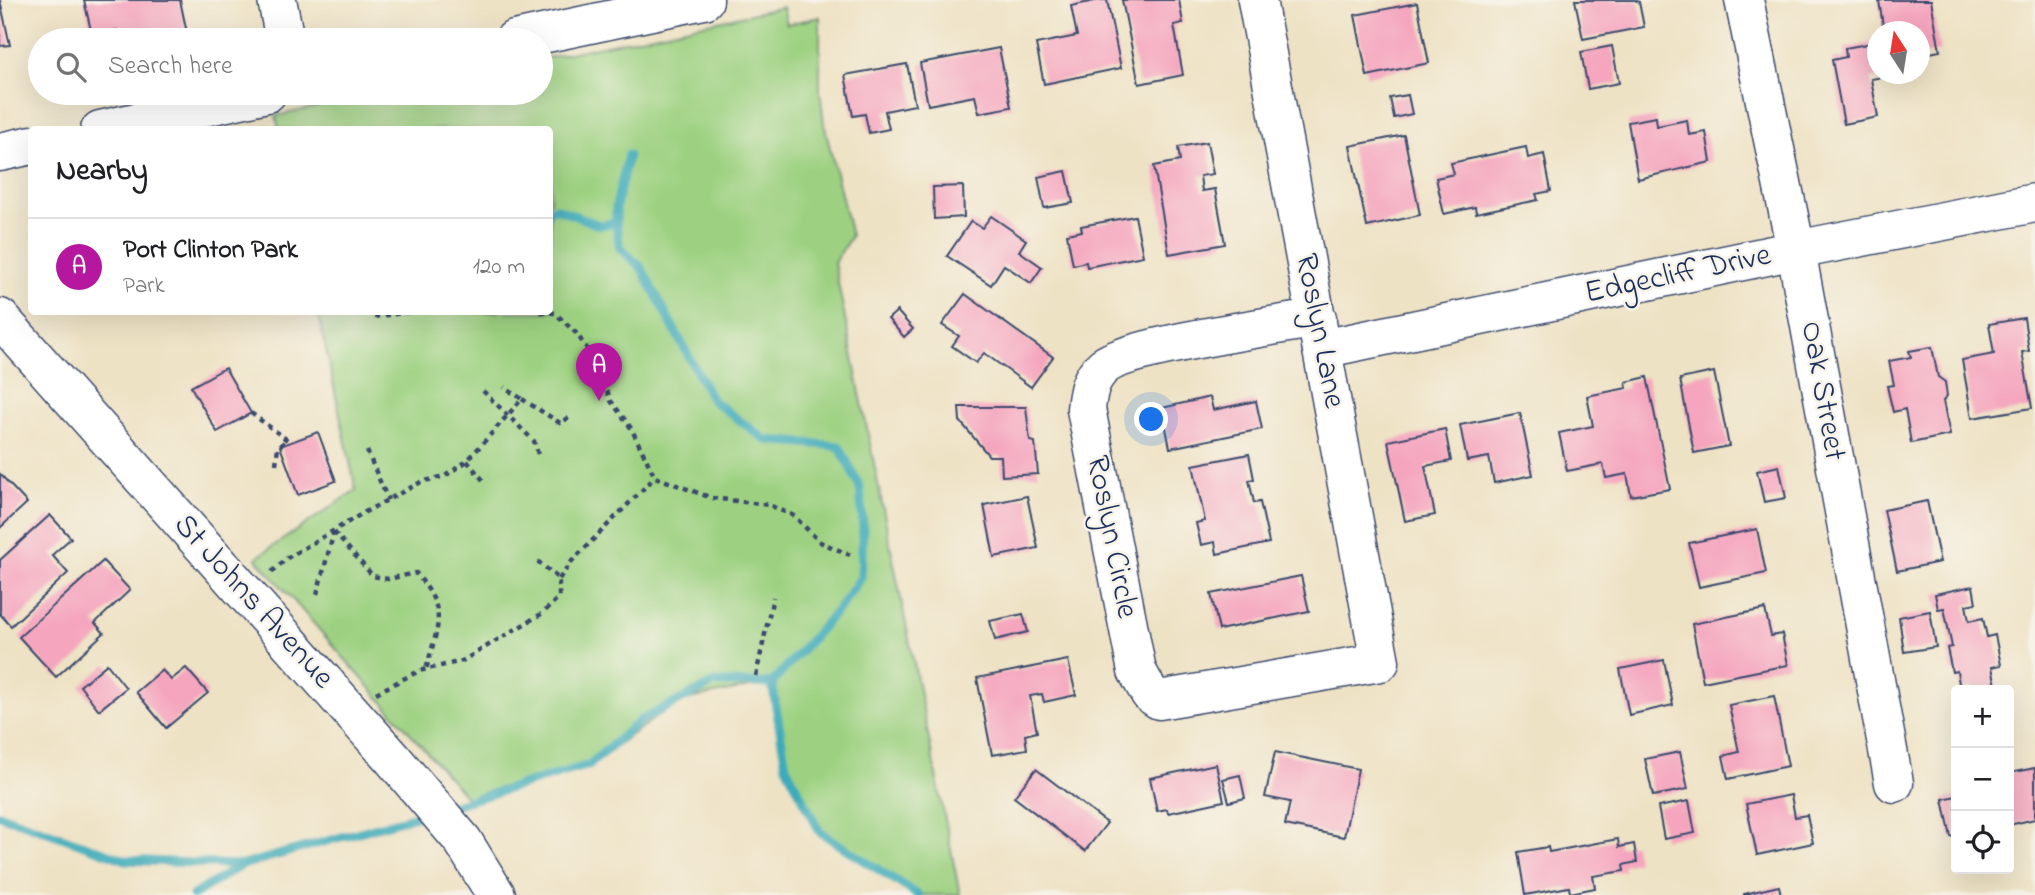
<!DOCTYPE html>
<meta charset="utf-8">
<style>
:root{--surface:#fff;--page:#f6f6f6;--text:#202124;--muted:#757577;--line:#e0e0e0;--accent:#b5179e}
body{margin:0;font-family:"Indie Flower",sans-serif;background:var(--page);color:var(--text)}
.controls{position:absolute;right:21px;bottom:21px;display:grid;overflow:hidden;border-radius:7px;box-shadow:0 7px 28px #0002}
.controls button{width:63px;height:63px;display:grid;place-items:center;padding:0;border:0;border-bottom:2px solid var(--line);background:var(--surface);color:var(--text);font:35px sans-serif}
.compass{position:absolute;left:1867px;top:21px;width:63px;height:63px;border-radius:50%;background:var(--surface);box-shadow:0 7px 28px #0002;rotate:348deg}
.you{position:absolute;left:1152px;top:420px;width:24px;height:24px;margin:-18px;border:5px solid #fff;border-radius:50%;background:#1a73e8;box-shadow:0 0 0 10px #1a73e833}
.badge{display:grid;place-items:center;width:46px;height:46px;border-radius:50%;background:var(--accent);color:#fff;font-size:23px;font-weight:700}
.pin{position:absolute;translate:-50% -58px;filter:drop-shadow(0 2px 4px #0008)}
.pin::after{content:'';position:absolute;top:37px;width:24px;height:21px;background:inherit;clip-path:polygon(0 0,100% 0,50% 100%)}
.list{margin:0;padding:0;list-style:none}
h2{display:flex;justify-content:space-between;align-items:center;height:91px;margin:0;padding:0 28px;font-size:30px}
h2 small{font-size:23px;font-weight:400;color:var(--muted)}
.list li{display:grid;grid-template-columns:46px 1fr auto;gap:21px;align-items:center;box-sizing:border-box;height:98px;padding:0 28px;border-top:2px solid var(--line)}
.list b{display:block;font-size:26px;white-space:nowrap}
.list p{margin:0;font-size:23px;white-space:nowrap;color:var(--muted)}
.list em{font-size:23px;font-style:normal;color:var(--muted)}
.icon{flex:none;width:38px;height:38px;fill:none;stroke:currentColor;stroke-width:2;stroke-linecap:round;stroke-linejoin:round}
.map{position:relative;flex:none;width:2035px;height:895px;overflow:hidden}
.search{position:absolute;background:var(--surface);box-shadow:0 7px 28px #0002;left:28px;top:28px;width:525px;height:77px;display:flex;align-items:center;gap:18px;box-sizing:border-box;padding:0 24px;border-radius:38px;color:var(--muted);font-size:26px}
.panel{position:absolute;background:var(--surface);box-shadow:0 7px 28px #0002;left:28px;top:126px;width:525px;height:189px;border-radius:7px}
.map>svg:first-child{display:block}
</style>
<div class="map">
<svg width="2035" height="895" viewBox="0 0 2035 895">
<rect width="100%" height="100%" fill="#f7f3e8"/>
<filter id="ink" filterUnits="userSpaceOnUse"><feTurbulence type="fractalNoise" baseFrequency=".0143" numOctaves="2"/><feDisplacementMap in="SourceGraphic" scale="14" xChannelSelector="R" yChannelSelector="G"/><feConvolveMatrix kernelMatrix="1 2 1 2 8 2 1 2 1" color-interpolation-filters="sRGB"/></filter>
<filter id="wash" filterUnits="userSpaceOnUse"><feTurbulence type="fractalNoise" baseFrequency=".00686" numOctaves="4" result="noise"/><feDisplacementMap in="SourceGraphic" scale="28" xChannelSelector="R" yChannelSelector="G"/><feGaussianBlur stdDeviation="1.57" result="paint"/><feColorMatrix in="noise" values="0 0 0 0 0 0 0 0 0 0 0 0 0 0 0 0 0 1.4 0 .05"/><feComposite in="paint" operator="in"/></filter>
<g filter="url(#wash)">
<rect width="100%" height="100%" fill="#eee2c4"/>
<!-- green -->
<path fill="#9dd181" stroke="#5c8070" stroke-width="2" d="M783 7 787 24 820 17V91L824 123 851 236 834 263 960 895H921L820 832 786 766 771 683 679 701 589 765 469 800 256 558 356 490 318 312H550V130L279 129 276 116 383 93H541V59Z"/>
<g fill="none" stroke-linecap="round" stroke-linejoin="round">
<!-- stream -->
<g stroke="#3cabb9" stroke-width="9">
<path d="M550 211 555 208 599 225 616 223 620 248 641 267 712 400 766 440 839 446 860 487 863 526 861 577 841 606 772 683"/>
<path d="M616 223V206L628 155"/>
<path d="M447 807 589 765 641 720 714 683H772L786 766 820 832 918 895"/>
<path d="M0 815 126 860 240 865"/>
<path d="M193 895 242 865 427 813"/>
</g>
</g>
<g id="blocks">
<!-- building -->
<g fill="#f5a5be">
<path d="M0 0 10 45 0 46Z"/>
<path d="M84 0H180L187 33 154 40H120L117 30 92 35Z"/>
<path d="M1099 0H1107L1121 68 1044 84 1036 44 1077 36 1071 6Z"/>
<path d="M1122 0H1179L1183 23 1174 25 1183 75 1139 84Z"/>
<path d="M1575 0H1635L1639 2 1644 27 1583 39Z"/>
<path d="M1883 0H1931L1940 51 1920 55V32H1884L1879 1Z"/>
<path d="M1417 3 1429 63 1367 76 1355 15Z"/>
<path d="M1878 42V74L1894 75 1871 79 1878 117 1844 124 1832 60 1846 57 1845 48Z"/>
<path d="M1612 46 1619 83 1588 89 1581 52Z"/>
<path d="M999 48 1011 107 979 113 975 96 928 105 920 63Z"/>
<path d="M907 64 915 105 885 111 889 129 869 133 865 114 853 116 845 75Z"/>
<path d="M1408 95 1412 114 1394 118 1390 98Z"/>
<path d="M1656 117 1657 126 1687 120 1689 135 1706 132 1711 162 1638 179 1628 122Z"/>
<path d="M1404 135 1420 215 1367 227 1350 146Z"/>
<path d="M1207 142 1213 174 1200 176 1202 191 1215 189 1225 244 1169 254 1154 166 1180 161 1178 147Z"/>
<path d="M1526 147 1528 158 1544 154 1551 191 1536 194 1538 200 1476 213 1475 207 1444 214 1436 178 1454 174 1451 163Z"/>
<path d="M1066 171 1073 203 1044 208 1038 177Z"/>
<path d="M963 186 964 217 934 219 933 187Z"/>
<path d="M991 216 1026 240 1019 251 1042 267 1031 283 1004 265 991 285 947 256 971 221 982 228Z"/>
<path d="M1135 216 1143 256 1087 267 1086 262 1073 265 1067 234 1082 231 1081 226Z"/>
<path d="M965 294 1053 357 1031 387 984 353 976 363 952 346 959 336 942 325Z"/>
<path d="M897 311 913 329 904 337 888 319Z"/>
<path d="M2024 318 2029 351 2022 352 2032 408 1972 418 1962 360 1994 354 1989 324Z"/>
<path d="M1932 347 1938 377 1945 382 1947 396 1943 401 1950 435 1911 443 1905 409 1893 412 1887 386 1894 385 1889 361 1911 357 1909 351Z"/>
<path d="M225 368 251 413 217 432 191 387Z"/>
<path d="M1714 372 1729 446 1694 453 1680 379Z"/>
<path d="M1647 377 1670 489 1631 496 1627 474 1606 478 1603 464 1567 471 1559 433 1593 426 1587 396 1627 388 1626 382Z"/>
<path d="M1210 397 1213 410 1256 401 1262 429 1170 448 1162 408Z"/>
<path d="M959 407H1026L1030 441 1035 442 1038 474 1002 476 1001 456H989L960 421Z"/>
<path d="M1520 413 1533 475 1494 483 1489 457 1467 461 1460 425Z"/>
<path d="M1445 429 1451 461 1425 466 1435 515 1405 521 1388 441Z"/>
<path d="M318 432 336 481 298 495 280 446Z"/>
<path d="M1249 454 1254 479 1249 480 1254 503 1260 502 1269 543 1217 554 1215 542 1201 545 1196 523 1205 521 1193 465Z"/>
<path d="M1779 466 1786 498 1764 502 1757 471Z"/>
<path d="M0 474 27 503 0 528Z"/>
<path d="M1027 496 1038 548 994 557 984 505Z"/>
<path d="M1927 501 1940 562 1897 571 1884 510Z"/>
<path d="M50 515 71 538 52 555 68 573 11 626 0 614V560Z"/>
<path d="M1757 529 1766 573 1699 587 1689 543Z"/>
<path d="M103 561 130 590 95 623 104 633 56 677 19 637Z"/>
<path d="M1301 576 1309 611 1219 630 1211 594Z"/>
<path d="M1973 586 1976 603 1966 605 1969 621 1983 618 1987 637 1995 635 2001 665 1992 667 1997 690H1973V687L1960 690 1957 671 1952 672 1947 648 1952 647 1944 608 1938 609 1935 594Z"/>
<path d="M1765 609 1771 636 1782 634 1788 665 1703 682 1692 624Z"/>
<path d="M1930 611 1936 647 1904 652 1899 617Z"/>
<path d="M1023 614 1028 632 995 640 990 621Z"/>
<path d="M1068 660 1076 695 1044 702 1042 694 1030 696 1037 732 1025 735 1027 749 992 755 977 678Z"/>
<path d="M1664 660 1673 705 1629 715 1620 669Z"/>
<path d="M107 664 126 688 99 710 80 686Z"/>
<path d="M186 668 208 693 166 728 136 692 162 670 171 680Z"/>
<path d="M1774 696 1788 766 1728 779 1723 756 1739 752 1729 705Z"/>
<path d="M1275 752 1358 769 1344 837 1285 825 1290 802 1265 797Z"/>
<path d="M1680 752 1688 789 1653 796 1645 759Z"/>
<path d="M1216 764 1224 801 1168 813 1167 809 1157 811 1150 778Z"/>
<path d="M2035 768V819L2009 825V773Z"/>
<path d="M1036 769 1107 823 1085 851 1014 797Z"/>
<path d="M1240 775 1245 798 1229 802 1223 779Z"/>
<path d="M1791 795 1795 817 1807 815 1813 843 1757 855 1746 804Z"/>
<path d="M1956 796V836L1951 837 1943 799Z"/>
<path d="M1689 801 1695 833 1664 839 1658 807Z"/>
<path d="M1618 839 1619 847 1634 844 1637 862 1623 865 1624 871 1593 876 1595 888 1570 893 1569 887 1525 895 1518 852 1548 847 1549 852Z"/>
<path d="M1779 886 1781 895H1744V894Z"/>
</g>
</g>
</g>
<g filter="url(#ink)">
<use href="#blocks" fill-opacity="0" stroke="#3b4a6d" stroke-width="2"/>
<g fill="none" stroke-linecap="round" stroke-linejoin="round">
<!-- minor casing -->
<g stroke="#3b4a6d" stroke-width="41">
<g id="minor">
<path d="M277 0 285 40"/>
<path d="M1257 0 1380 662 1159 700 1150 694 1137 671 1086 409C1088 391 1090 378 1104 366 1128 346 1278 326 1317 318"/>
<path d="M514 40 704 0"/>
<path d="M100 130 267 93"/>
<path d="M0 152 32 145"/>
<path d="M0 318 393 759 463 841 496 895"/>
<path d="M1322 349 1796 250 1894 783"/>
</g>
</g>
<!-- major casing -->
<g stroke="#3b4a6d" stroke-width="41">
<path id="major" d="M1744 0 1796 250 2035 203"/>
</g>
<!-- path -->
<g stroke="#3b4a6d" stroke-width="4.5" stroke-dasharray="5 5" stroke-linecap="butt">
<path d="M540 312 555 313 576 333 595 360 611 401 631 428 655 477 712 498 769 505 794 516 820 542 850 555"/>
<path d="M374 317 409 312"/>
<path d="M483 391 534 441 538 454"/>
<path d="M522 399 560 423 570 417"/>
<path d="M251 413 290 442"/>
<path d="M367 451 388 500"/>
<path d="M467 461 483 480"/>
<path d="M276 464 278 447 287 440"/>
<path d="M334 532 373 576 388 579 416 573C449 614 438 623 426 670"/>
<path d="M272 572 287 558 365 512 421 482 445 476 467 461 522 399 504 387"/>
<path d="M559 579 572 561 655 477"/>
<path d="M317 594 334 532"/>
<path d="M756 676 773 597"/>
<path d="M376 693 419 671 462 661 543 613 559 597V579L535 559"/>
</g>
<!-- minor -->
<use href="#minor" stroke="#fff" stroke-width="38"/>
<!-- major -->
<use href="#major" stroke="#fff" stroke-width="38"/>
</g>
</g>
<g text-anchor="middle" dominant-baseline="central" stroke-width="5" stroke-linejoin="round" paint-order="stroke">
<!-- street labels -->
<g font-size="32" fill="#1b2f5e" stroke="#f7f3e8">
<text transform="translate(1678 275) rotate(-12)">Edgecliff Drive</text>
<text transform="translate(1319 331) rotate(79)">Roslyn Lane</text>
<text transform="translate(1822 391) rotate(80)">Oak Street</text>
<text transform="translate(1111 537) rotate(79)">Roslyn Circle</text>
<text transform="translate(253 602) rotate(48)">St Johns Avenue</text>
</g>
</g>
</svg>
<div class="controls">
<button>+</button>
<button>−</button>
<button><svg class="icon" aria-label="locate" viewBox="0 0 24 24"><circle cx="12" cy="12" r="6"/><path d="M12 2v4M12 18v4M2 12h4M18 12h4"/></svg></button>
</div>
<svg class="compass" viewBox="-18 -18 36 36"><path d="M0-13l5 13h-10z" fill="#e53935"/><path d="M0 13l5-13h-10z" fill="#757577"/></svg>
<div class="you"></div>
<div class="pin badge" style="left:599px;top:401px">A</div>
<div class="search"><svg class="icon" aria-label="search" viewBox="0 0 24 24"><circle cx="10" cy="10" r="6"/><path d="M15 15l6 6"/></svg>Search here</div>
<section class="panel">
<h2>Nearby<small></small></h2>
<ul class="list">
<li><span class="badge">A</span><div><b>Port Clinton Park</b><p>Park</p></div><em>120 m</em></li>
</ul>
</section>
</div>
